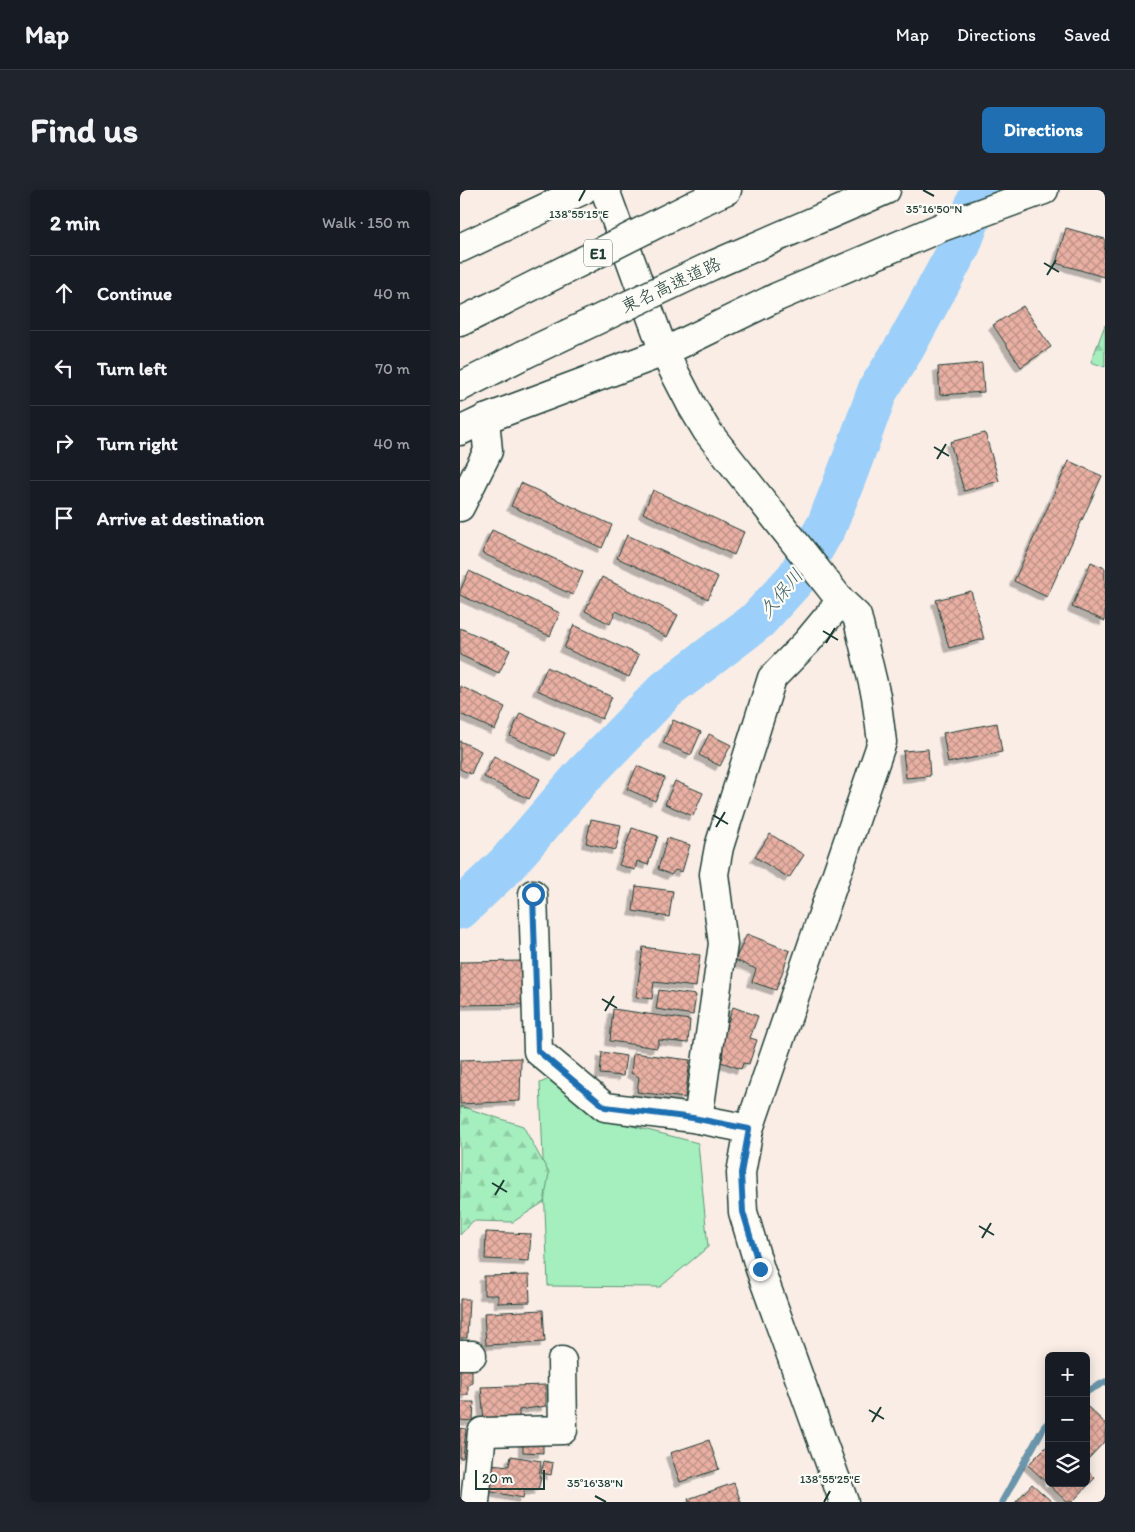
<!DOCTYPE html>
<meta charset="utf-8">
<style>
:root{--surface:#171b24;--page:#20242c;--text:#f1f3f6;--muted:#9ea1a6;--line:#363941;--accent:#1f6fb2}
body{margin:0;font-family:Itim,"Klee One",sans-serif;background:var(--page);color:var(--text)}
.controls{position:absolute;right:15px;bottom:15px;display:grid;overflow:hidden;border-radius:8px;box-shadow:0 2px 12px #0003}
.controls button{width:45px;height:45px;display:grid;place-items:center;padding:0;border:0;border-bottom:1px solid var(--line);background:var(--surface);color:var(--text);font:25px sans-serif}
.scale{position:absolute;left:15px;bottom:12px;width:70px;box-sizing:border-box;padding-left:5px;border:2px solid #1f3d34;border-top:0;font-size:14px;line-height:18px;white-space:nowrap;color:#1f3d34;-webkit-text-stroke:4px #fdfcf7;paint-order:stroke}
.stop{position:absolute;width:15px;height:15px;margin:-11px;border:4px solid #1f6fb2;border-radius:50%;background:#fff}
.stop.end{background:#1f6fb2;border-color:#fff;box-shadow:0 1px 5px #0008}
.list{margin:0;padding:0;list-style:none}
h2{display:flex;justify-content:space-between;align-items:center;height:65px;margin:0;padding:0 20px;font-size:21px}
h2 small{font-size:16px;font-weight:400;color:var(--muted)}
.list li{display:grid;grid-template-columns:32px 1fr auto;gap:15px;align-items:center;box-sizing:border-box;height:75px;padding:0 20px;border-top:1px solid var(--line)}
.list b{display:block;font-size:19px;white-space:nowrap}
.list em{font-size:16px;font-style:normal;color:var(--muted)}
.icon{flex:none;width:28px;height:28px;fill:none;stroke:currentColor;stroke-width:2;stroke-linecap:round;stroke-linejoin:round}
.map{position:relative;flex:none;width:645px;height:1312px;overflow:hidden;border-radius:8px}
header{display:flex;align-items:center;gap:30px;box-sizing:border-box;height:70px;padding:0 25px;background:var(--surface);border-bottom:1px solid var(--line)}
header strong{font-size:24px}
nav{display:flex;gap:28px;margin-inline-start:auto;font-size:18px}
.intro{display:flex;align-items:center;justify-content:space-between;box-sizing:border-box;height:120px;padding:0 30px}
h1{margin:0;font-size:35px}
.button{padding:12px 22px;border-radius:8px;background:var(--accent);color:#fff;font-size:18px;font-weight:700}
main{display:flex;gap:30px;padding:0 30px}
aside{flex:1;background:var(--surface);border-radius:8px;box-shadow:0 2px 12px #0003}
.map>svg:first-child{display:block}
</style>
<header>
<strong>Map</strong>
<nav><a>Map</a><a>Directions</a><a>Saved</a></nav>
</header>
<div class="intro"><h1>Find us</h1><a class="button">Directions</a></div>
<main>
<aside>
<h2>2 min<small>Walk · 150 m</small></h2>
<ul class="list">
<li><svg class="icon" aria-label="ahead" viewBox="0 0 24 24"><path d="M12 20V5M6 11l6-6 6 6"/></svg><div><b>Continue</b></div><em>40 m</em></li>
<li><svg class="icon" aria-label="left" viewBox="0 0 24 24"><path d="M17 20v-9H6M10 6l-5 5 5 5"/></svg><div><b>Turn left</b></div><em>70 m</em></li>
<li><svg class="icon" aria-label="right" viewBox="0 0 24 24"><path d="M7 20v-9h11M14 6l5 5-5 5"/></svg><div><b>Turn right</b></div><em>40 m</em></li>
<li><svg class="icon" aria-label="arrive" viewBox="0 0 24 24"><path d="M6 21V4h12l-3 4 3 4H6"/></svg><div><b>Arrive at destination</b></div></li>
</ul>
</aside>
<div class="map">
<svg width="645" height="1312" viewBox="0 0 645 1312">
<defs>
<pattern id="forest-firs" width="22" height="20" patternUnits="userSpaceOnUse" patternTransform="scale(1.25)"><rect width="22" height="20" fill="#a5eebd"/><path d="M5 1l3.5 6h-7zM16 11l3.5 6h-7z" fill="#8ecda3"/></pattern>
<pattern id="building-cross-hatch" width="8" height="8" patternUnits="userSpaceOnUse" patternTransform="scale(1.25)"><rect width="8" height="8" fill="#e9b0a3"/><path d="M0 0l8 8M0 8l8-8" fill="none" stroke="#bc9086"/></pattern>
<filter id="shadow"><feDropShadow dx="-4.5" dy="4.5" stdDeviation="0" flood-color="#0004"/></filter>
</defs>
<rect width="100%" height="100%" fill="#f9ede6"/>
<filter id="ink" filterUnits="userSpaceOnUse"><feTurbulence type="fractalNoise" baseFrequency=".02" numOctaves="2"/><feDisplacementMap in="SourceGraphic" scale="10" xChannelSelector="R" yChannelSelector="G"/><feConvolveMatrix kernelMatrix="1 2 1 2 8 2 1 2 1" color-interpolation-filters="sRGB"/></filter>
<g filter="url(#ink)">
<!-- grass -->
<path fill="#a5eebd" stroke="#629678" d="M96 886 137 927 238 953 248 1057 200 1097 88 1096 80 893Z"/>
<!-- forest -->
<g fill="url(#forest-firs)" stroke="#629678">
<path d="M645 135V177L631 172Z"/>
<path d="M0 916 63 936 89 983 84 1012 53 1032 13 1031 0 1045Z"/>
</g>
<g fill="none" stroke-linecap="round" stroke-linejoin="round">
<!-- stream -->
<g stroke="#6a95aa" stroke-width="7">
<path d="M626 1202 645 1192"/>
<path d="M542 1312 584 1237 589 1232"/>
</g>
<!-- river -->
<path stroke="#9ccff9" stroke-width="41" d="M0 719 46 675 120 589 206 500 298 430 337 387 367 335 389 279 418 200 445 157 500 56 521 0"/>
</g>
<!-- building -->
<g fill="url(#building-cross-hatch)" stroke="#1f3d34" filter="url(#shadow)">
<path d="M606 38 645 49 644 87 596 73Z"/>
<path d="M563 116 591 157 561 177 533 135Z"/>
<path d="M522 173 524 202 480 205 478 177Z"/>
<path d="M525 243 539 291 504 301 490 252Z"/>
<path d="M609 271 642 286 587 407 554 391Z"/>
<path d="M61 293 152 335 142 358 51 316Z"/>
<path d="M193 300 284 342 274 365 183 323Z"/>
<path d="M32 340 123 382 113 405 22 363Z"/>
<path d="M167 345 258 387 248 409 157 368Z"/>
<path d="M631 372 645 378V431L612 417Z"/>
<path d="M9 381 100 423 90 446 0 405V401Z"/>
<path d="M142 387 218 425 207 447 156 421 150 434 125 421Z"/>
<path d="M511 401 524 449 489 458 476 410Z"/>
<path d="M114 435 179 465 169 487 104 458Z"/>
<path d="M0 438 50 460 39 483 0 465Z"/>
<path d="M87 477 152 507 142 529 77 500Z"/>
<path d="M0 496 45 517 35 540 0 524Z"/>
<path d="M60 523 105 543 95 566 50 546Z"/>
<path d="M213 530 241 542 231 565 203 553Z"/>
<path d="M537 533 542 562 488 573 483 543Z"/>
<path d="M249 544 271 555 260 576 239 565Z"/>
<path d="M0 551 21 561 11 584 0 579Z"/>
<path d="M468 559 470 586 446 588 443 561Z"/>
<path d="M34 566 80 589 69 609 24 587Z"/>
<path d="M177 576 205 588 195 611 167 599Z"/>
<path d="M215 591 243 603 233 626 205 614Z"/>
<path d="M131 629 161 635 156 660 126 653Z"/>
<path d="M172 638 198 646 188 675 177 671 175 680 159 675Z"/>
<path d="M310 644 344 665 329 688 295 667Z"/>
<path d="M207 648 230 655 222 682 215 680 211 685 198 679Z"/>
<path d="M176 696 213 701 209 727 173 721Z"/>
<path d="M287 744 330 761 316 800 292 792 296 779 275 770Z"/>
<path d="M183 757 240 765 236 797 194 792 192 809 176 807Z"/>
<path d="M65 771 70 814 0 815V772Z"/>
<path d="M199 800 236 805 233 825 196 819Z"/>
<path d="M273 817 298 826 290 848 297 850 289 874 283 873 281 879 261 872 263 867 257 865Z"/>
<path d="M153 819 230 830 228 853 199 850 197 858 150 851Z"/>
<path d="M142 862 166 866 163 886 140 884Z"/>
<path d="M173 863 230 870 225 908 177 902 179 887 171 883Z"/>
<path d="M61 868 60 911 0 914V870Z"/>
<path d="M26 1042 71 1044 69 1071 25 1069Z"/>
<path d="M69 1085 70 1112 38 1113V1105H24V1086Z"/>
<path d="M0 1109H9L7 1148H0Z"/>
<path d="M83 1120 85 1152 26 1155 24 1123Z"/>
<path d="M0 1173H12V1193L8 1195V1205H0Z"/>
<path d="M86 1195V1216L59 1220V1228L24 1231 21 1197Z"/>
<path d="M0 1212H14L13 1231 0 1230Z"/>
<path d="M628 1217 645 1233V1251L628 1269 626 1267V1218Z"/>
<path d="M0 1238 6 1239 3 1268H0Z"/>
<path d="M63 1247H83V1263L63 1262Z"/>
<path d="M249 1250 259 1279 220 1292 210 1263Z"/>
<path d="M589 1254V1293H626V1280L635 1288 612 1312H607L568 1275Z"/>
<path d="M51 1266 81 1271 79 1287 81 1288 78 1300 64 1301 63 1308 27 1301 31 1274 49 1276Z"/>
<path d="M84 1271 93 1273 91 1285 81 1283Z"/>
<path d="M274 1293 281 1312H229L228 1309Z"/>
<path d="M572 1294 592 1312H556Z"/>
</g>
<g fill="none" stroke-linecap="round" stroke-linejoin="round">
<!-- minor casing -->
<g stroke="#1f3d34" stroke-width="31">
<g id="minor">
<path d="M145 0 204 162 232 216 247 241 381 411 397 426 416 506 422 552 289 939 281 983 283 1022 300 1079 384 1312"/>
<path d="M0 58 123 0"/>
<path d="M0 241 25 229 204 162 317 107 482 37 584 0"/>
<path d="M0 317 28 261 25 229"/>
<path d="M73 704 78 861 145 917 233 928 289 939"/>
<path d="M238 929 263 754 254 684 259 657 312 488 347 452 381 411"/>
<path d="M0 1165H12"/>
<path d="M15 1312 22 1242 103 1240 102 1171"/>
</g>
</g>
<!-- highway casing -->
<g stroke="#1f3d34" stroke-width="31">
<g id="highway">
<path d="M234 15 267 0"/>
<path d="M253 75 426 0"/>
<path d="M0 132 43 111"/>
<path d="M0 197 63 165"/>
</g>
</g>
<!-- minor -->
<use href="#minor" stroke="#fdfcf7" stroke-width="28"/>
<!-- highway -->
<use href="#highway" stroke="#fdfcf7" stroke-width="28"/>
<!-- highway-bridge casing -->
<g stroke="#1f3d34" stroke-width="31" stroke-linecap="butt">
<g id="highway-bridge">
<path d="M43 111 234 15"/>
<path d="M63 165 253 75"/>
</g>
</g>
<!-- highway-bridge -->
<use href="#highway-bridge" stroke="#fdfcf7" stroke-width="28"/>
</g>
</g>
<g fill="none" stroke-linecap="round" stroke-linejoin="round" filter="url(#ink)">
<!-- route -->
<path stroke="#1f6fb2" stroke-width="6" d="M73 704 78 861 145 917 233 928 289 939 281 983 283 1022 300 1079"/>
</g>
<!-- ticks -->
<path fill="none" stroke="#1f3d34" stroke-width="2" d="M463 0 474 6M119 11 125 0M584 73 599 82M587 85 596 70M474 257 489 266M477 269 486 254M363 441 378 450M366 453 375 438M253 625 268 634M256 637 265 622M142 809 157 818M145 821 154 806M32 993 47 1002M35 1005 44 990M519 1036 534 1045M522 1048 531 1033M409 1220 424 1229M412 1232 421 1217M135 1306 146 1312M364 1312 370 1301"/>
<g text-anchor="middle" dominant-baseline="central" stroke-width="4.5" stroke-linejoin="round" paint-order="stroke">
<!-- shield labels -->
<rect fill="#fdfcf7" stroke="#62766e" stroke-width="1" x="124" y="49.5" width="28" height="27" rx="4"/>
<g font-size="16" font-weight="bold" fill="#1f3d34">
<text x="138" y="63">E1</text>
</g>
<!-- street labels -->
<g font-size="18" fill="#1f3d34" stroke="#fdfcf7">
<text transform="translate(211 95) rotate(-25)">東名高速道路</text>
</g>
<!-- water labels -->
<g font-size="19" font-style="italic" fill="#3e6265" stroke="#fdfcf7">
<text transform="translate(321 403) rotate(-50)">久保川</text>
</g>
</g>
<g font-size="12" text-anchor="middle" fill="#1f3d34" stroke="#fdfcf7" stroke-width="4.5" stroke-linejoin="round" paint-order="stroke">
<text x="474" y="23">35°16'50"N</text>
<text x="119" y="28">138°55'15"E</text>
<text x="370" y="1293">138°55'25"E</text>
<text x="135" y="1297">35°16'38"N</text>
</g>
</svg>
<div class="controls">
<button>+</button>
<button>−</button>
<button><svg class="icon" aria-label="layers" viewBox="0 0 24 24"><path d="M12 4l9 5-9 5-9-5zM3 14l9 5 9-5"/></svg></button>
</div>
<div class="scale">20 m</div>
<div class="stop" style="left:73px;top:704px"></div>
<div class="stop end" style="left:300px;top:1079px"></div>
</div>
</main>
